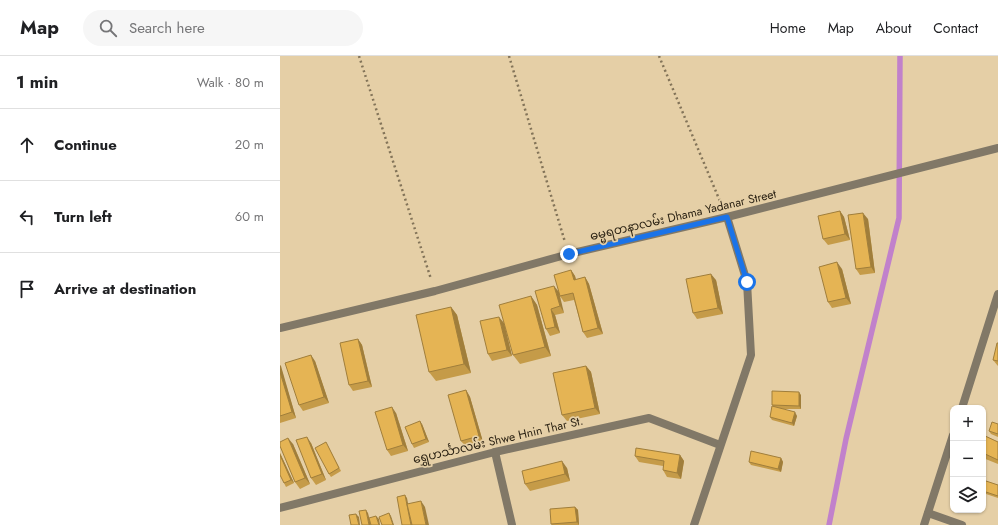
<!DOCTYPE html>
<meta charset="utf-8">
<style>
:root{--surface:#fff;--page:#f6f6f6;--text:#202124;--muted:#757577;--line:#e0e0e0}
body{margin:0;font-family:Jost,"Noto Sans Myanmar",sans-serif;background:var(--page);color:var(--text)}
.controls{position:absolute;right:12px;bottom:12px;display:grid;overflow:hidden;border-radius:8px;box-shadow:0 1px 3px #0004}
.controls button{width:36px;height:36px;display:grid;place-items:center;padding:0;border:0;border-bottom:1px solid var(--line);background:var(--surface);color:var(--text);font:20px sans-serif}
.stop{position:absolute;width:12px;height:12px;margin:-9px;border:3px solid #1a73e8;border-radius:50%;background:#fff}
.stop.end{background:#1a73e8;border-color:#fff;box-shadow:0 1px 4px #0008}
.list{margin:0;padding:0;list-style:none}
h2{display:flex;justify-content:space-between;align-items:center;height:52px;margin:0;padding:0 16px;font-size:17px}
h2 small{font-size:13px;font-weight:400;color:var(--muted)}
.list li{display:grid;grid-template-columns:26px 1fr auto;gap:12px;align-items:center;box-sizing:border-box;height:72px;padding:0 16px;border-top:1px solid var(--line)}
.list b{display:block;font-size:15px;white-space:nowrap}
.list em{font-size:13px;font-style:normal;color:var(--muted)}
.icon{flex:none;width:22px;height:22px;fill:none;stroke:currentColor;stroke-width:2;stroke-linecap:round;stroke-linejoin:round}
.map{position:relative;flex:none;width:718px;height:469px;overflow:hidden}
header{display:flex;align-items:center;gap:24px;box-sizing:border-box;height:56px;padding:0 20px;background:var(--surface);border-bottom:1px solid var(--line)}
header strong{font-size:19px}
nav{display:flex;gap:22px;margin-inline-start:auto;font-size:14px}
.search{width:280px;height:36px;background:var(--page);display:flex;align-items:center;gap:10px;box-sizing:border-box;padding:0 14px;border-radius:22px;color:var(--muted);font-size:15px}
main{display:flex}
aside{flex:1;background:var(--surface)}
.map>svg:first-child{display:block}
</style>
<header>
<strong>Map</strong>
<div class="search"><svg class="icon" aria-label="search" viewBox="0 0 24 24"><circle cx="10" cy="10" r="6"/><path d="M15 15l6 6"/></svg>Search here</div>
<nav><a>Home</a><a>Map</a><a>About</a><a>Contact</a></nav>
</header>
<main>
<aside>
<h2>1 min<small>Walk · 80 m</small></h2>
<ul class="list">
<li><svg class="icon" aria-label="ahead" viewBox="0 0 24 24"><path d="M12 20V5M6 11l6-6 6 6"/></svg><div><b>Continue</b></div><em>20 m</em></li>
<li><svg class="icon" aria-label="left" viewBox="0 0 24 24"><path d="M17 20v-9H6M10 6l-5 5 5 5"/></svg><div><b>Turn left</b></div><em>60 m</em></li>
<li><svg class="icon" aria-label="arrive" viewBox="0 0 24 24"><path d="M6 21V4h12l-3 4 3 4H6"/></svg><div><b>Arrive at destination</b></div></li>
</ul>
</aside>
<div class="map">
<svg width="718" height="469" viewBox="0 0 718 469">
<rect width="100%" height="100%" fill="#e5cfa6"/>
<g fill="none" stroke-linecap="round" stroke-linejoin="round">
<!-- stream -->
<path stroke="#c181cb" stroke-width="5.5" d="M549 469 566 383 619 162 620 0"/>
<!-- path -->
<g stroke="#837459" stroke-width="2.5" stroke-dasharray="2 3" stroke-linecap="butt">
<path d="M79 0 151 223"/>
<path d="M229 0 285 186"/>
<path d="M379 0 442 150"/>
</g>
<!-- street -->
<g stroke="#817867" stroke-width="8">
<path d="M0 272 155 235 289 198 447 161 718 92"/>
<path d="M682 352 718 238"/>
<path d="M215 396 232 469"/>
<path d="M0 452 215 396 369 362 440 389"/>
<path d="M648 457 682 469"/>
<path d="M414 469 471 299 467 226 447 161"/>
<path d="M644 469 673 379"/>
</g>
</g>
<!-- wall -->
<g fill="#c59b48">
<path d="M560 155 564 161 570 184 548 189 543 183Z"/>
<path d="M588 163 595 217 580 219 576 213Z"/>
<path d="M562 213 571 248 552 252 548 246Z"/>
<path d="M291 214 295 220 296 224 305 221 309 228 323 278 307 282 303 276 294 244 284 246 280 240Z"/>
<path d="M436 224 443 258 417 263 413 257Z"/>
<path d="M274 230 284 257 275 259 280 277 270 280 266 273Z"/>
<path d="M251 240 257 249 271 300 240 308 233 299Z"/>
<path d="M171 251 177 259 191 317 156 325 149 316Z"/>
<path d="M224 267 232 300 212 305 208 298Z"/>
<path d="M78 283 82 289 92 331 73 335 69 329Z"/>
<path d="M718 287V310L713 304Z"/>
<path d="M35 305 49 347 23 355 19 349Z"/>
<path d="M0 309 16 362 0 367Z"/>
<path d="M306 310 311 316 320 358 287 365 282 359Z"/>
<path d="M186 334 190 341 203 386 186 391 181 385Z"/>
<path d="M521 339V353H501L517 360 514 370 492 364 490 361 493 350 492 349Z"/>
<path d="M116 357 128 395 111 400 107 394Z"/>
<path d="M142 368 149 386 134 392 132 388Z"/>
<path d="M718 368V381L711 378 709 375Z"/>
<path d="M703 379 718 386V408L703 402Z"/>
<path d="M31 387 46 424 36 429 31 422Z"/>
<path d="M13 388 30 428 20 433 15 426Z"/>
<path d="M48 390 61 415 51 421 49 418Z"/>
<path d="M0 397 14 427 6 431 4 427Z"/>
<path d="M400 399 404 405 401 423 387 421 383 414V410L359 406 355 400Z"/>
<path d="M501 402 503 406 501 416 471 409 469 406Z"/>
<path d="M287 412 290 425 250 435 245 428Z"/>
<path d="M703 424 718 429V442L703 437Z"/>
<path d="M295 451 298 454 299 469H272L271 468Z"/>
</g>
<!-- shaded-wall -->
<g fill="#a07e3b">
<path d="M560 155 564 161 570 184 565 178Z"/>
<path d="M583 157 588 163 595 217 591 211Z"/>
<path d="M557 206 562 213 571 248 566 242Z"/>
<path d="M291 214 295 220 298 231 294 224Z"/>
<path d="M431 218 436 224 443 258 438 252Z"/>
<path d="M305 221 309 228 323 278 318 272Z"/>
<path d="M274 230 279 236 284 257 280 250Z"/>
<path d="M251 240 257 249 271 300 265 291Z"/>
<path d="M171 251 177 259 191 317 184 308Z"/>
<path d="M271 253 275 259 280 277 275 271Z"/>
<path d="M219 261 224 267 232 300 227 294Z"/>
<path d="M78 283 82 289 92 331 88 325Z"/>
<path d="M31 299 35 305 49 347 44 341Z"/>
<path d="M0 309 1 310 16 362 12 356 0 316Z"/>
<path d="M306 310 311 316 320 358 315 352Z"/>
<path d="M186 334 190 341 203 386 199 380Z"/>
<path d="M519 336 521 339V353L519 350Z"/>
<path d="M112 351 116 357 128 395 123 389Z"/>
<path d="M515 356 517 360 514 370 512 367Z"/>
<path d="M140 365 142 368 149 386 146 383Z"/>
<path d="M27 381 31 387 46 424 42 418Z"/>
<path d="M8 382 13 388 30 428 25 422Z"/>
<path d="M0 397 14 427 11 424 0 399Z"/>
<path d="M400 399 404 405 401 423 397 417Z"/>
<path d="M501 402 503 406 501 416 498 413Z"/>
<path d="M282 405 287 412 290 425 285 418Z"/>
<path d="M125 439 127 442 132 469H131Z"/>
<path d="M141 445 145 451 149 469H146Z"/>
<path d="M295 451 298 454 299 469 297 466Z"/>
<path d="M86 454 88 457 91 469H89Z"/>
<path d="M109 457 111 460 114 469H113Z"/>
<path d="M76 458 79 461 80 469H79Z"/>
<path d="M96 460 99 463 100 469H99Z"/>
</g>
<!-- building -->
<g fill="#e5b454" stroke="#a07e3b">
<path d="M560 155 565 178 543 183 538 160Z"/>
<path d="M583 157 591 211 576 213 568 159Z"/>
<path d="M557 206 566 242 548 246 539 211Z"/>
<path d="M291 214 294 224 305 221 318 272 303 276 293 237 280 240 274 219Z"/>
<path d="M431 218 438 252 413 257 406 223Z"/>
<path d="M274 230 280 250 271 253 275 271 266 273 255 235Z"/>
<path d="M251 240 265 291 233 299 219 249Z"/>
<path d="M171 251 184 308 149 316 136 259Z"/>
<path d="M219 261 227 294 208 298 200 265Z"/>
<path d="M78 283 88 325 69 329 60 287Z"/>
<path d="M717 287H718V305L713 304Z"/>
<path d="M31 299 44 341 19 349 5 307Z"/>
<path d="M306 310 315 352 282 359 273 317Z"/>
<path d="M0 316 12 356 0 360Z"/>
<path d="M186 334 199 380 181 385 168 339Z"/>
<path d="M492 335 519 336V350L492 349Z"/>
<path d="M492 350 515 356 512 367 490 361Z"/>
<path d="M112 351 123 389 107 394 95 356Z"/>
<path d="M140 365 146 383 132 388 125 371Z"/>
<path d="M712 366 718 368V378L709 375Z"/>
<path d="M703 379 718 386V404L703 397Z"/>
<path d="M27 381 42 418 31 422 16 384Z"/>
<path d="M8 382 25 422 15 426 0 390V386Z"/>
<path d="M46 386 59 412 49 418 35 392Z"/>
<path d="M356 392 400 399 397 417 383 414 384 405 355 400Z"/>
<path d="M471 395 501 402 498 413 469 406Z"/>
<path d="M0 399 11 424 4 427 0 419Z"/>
<path d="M282 405 285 418 245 428 242 415Z"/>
<path d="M703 424 718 429V440L703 435Z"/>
<path d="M125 439 131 469H122L117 441Z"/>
<path d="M141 445 146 469H132L127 448Z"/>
<path d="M295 451 297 466 271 468 270 453Z"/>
<path d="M86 454 89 469H82L79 455Z"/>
<path d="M109 457 113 469H102L99 461Z"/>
<path d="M76 458 79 469H71L69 459Z"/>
<path d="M96 460 99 469H91L89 462Z"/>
</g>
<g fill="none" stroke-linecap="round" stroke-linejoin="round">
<!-- route -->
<path stroke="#1a73e8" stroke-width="5" d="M289 198 447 161 467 226"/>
</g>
<g text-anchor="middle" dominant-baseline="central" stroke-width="3.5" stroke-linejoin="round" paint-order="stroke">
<!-- street labels -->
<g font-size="12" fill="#2c2314" stroke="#e5cfa6">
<text transform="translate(403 159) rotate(-13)">ဓမ္မရတနာလမ်း Dhama Yadanar Street</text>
<text transform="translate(218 384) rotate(-13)">ရွှေဟင်္သာလမ်း Shwe Hnin Thar St.</text>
</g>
</g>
</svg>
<div class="controls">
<button>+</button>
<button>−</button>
<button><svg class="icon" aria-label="layers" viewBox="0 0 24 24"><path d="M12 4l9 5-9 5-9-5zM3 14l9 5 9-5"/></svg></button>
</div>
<div class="stop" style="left:467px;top:226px"></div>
<div class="stop end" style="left:289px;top:198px"></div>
</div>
</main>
